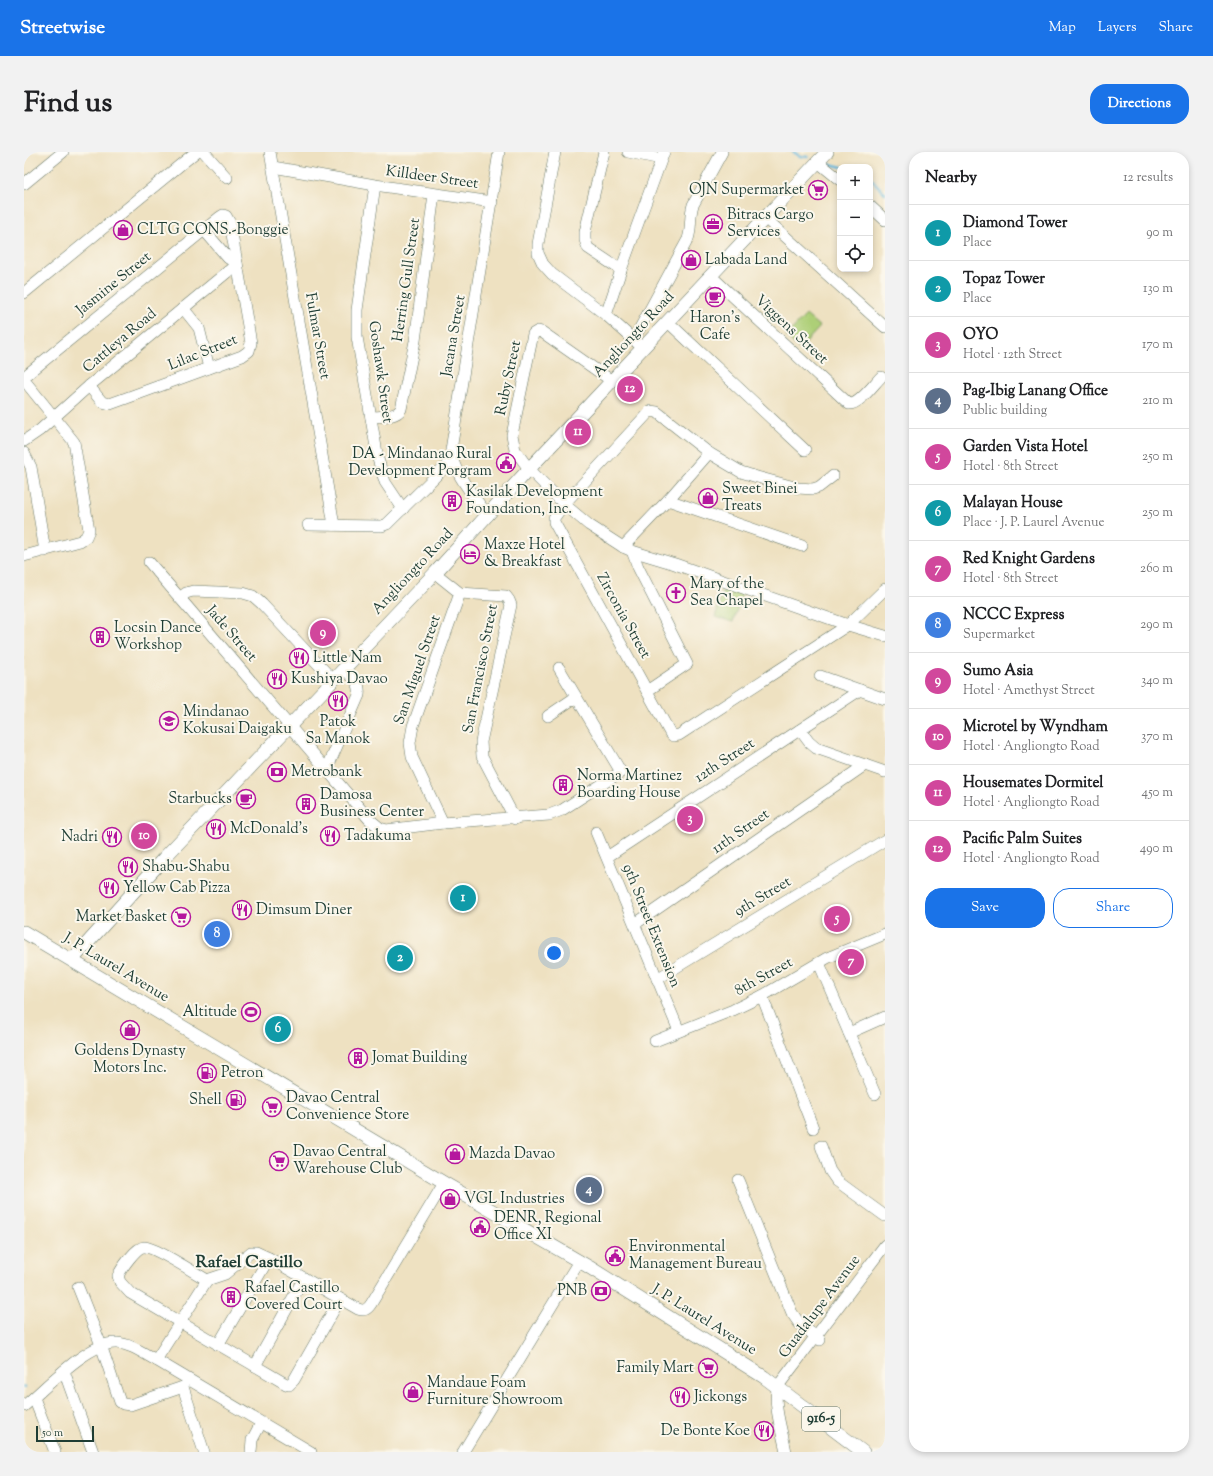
<!DOCTYPE html>
<meta charset="utf-8">
<style>
:root{--surface:#fff;--page:#f2f2f2;--text:#202124;--muted:#757577;--line:#e0e0e0;--accent:#1a73e8}
body{margin:0;font-family:"Sorts Mill Goudy",serif;background:var(--page);color:var(--text)}
.controls{position:absolute;right:12px;top:12px;display:grid;overflow:hidden;border-radius:8px;box-shadow:0 2px 6px #0003}
.controls button{width:36px;height:36px;display:grid;place-items:center;padding:0;border:0;border-bottom:1px solid var(--line);background:var(--surface);color:var(--text);font:20px sans-serif}
.scale{position:absolute;left:12px;bottom:10px;width:58px;box-sizing:border-box;padding-left:4px;border:2px solid #1f3d34;border-top:0;font-size:11px;line-height:14px;white-space:nowrap;color:#1f3d34;-webkit-text-stroke:3px #fbf7ec;paint-order:stroke}
.you{position:absolute;left:530px;top:801px;width:14px;height:14px;margin:-10px;border:3px solid #fff;border-radius:50%;background:#1a73e8;box-shadow:0 0 0 6px #1a73e833}
.badge{display:grid;place-items:center;width:26px;height:26px;border-radius:50%;background:var(--accent);color:#fff;font-size:13px;font-weight:700}
.pin{position:absolute;translate:-50% -50%;border:2px solid #fff;box-shadow:0 1px 4px #0006}
.list{margin:0;padding:0;list-style:none}
h2{display:flex;justify-content:space-between;align-items:center;height:52px;margin:0;padding:0 16px;font-size:17px}
h2 small{font-size:13px;font-weight:400;color:var(--muted)}
.list li{display:grid;grid-template-columns:26px 1fr auto;gap:12px;align-items:center;box-sizing:border-box;height:56px;padding:0 16px;border-top:1px solid var(--line)}
.list b{display:block;font-size:15px;white-space:nowrap}
.list p{margin:0;font-size:13px;white-space:nowrap;color:var(--muted)}
.list em{font-size:13px;font-style:normal;color:var(--muted)}
.actions{display:flex;gap:8px;padding:12px 16px}
.actions a{flex:1;padding:9px 0;border:1px solid var(--accent);border-radius:16px;text-align:center;font-size:14px;color:var(--accent)}
.actions .main{background:var(--accent);color:#fff}
.icon{flex:none;width:22px;height:22px;fill:none;stroke:currentColor;stroke-width:2;stroke-linecap:round;stroke-linejoin:round}
.map{position:relative;flex:none;width:861px;height:1300px;overflow:hidden;border-radius:16px}
header{display:flex;align-items:center;gap:24px;box-sizing:border-box;height:56px;padding:0 20px;background:var(--accent);color:#fff}
header strong{font-size:19px}
nav{display:flex;gap:22px;margin-inline-start:auto;font-size:14px}
.intro{display:flex;align-items:center;justify-content:space-between;box-sizing:border-box;height:96px;padding:0 24px}
h1{margin:0;font-size:28px}
.button{padding:10px 18px;border-radius:16px;background:var(--accent);color:#fff;font-size:14px;font-weight:700}
main{display:flex;gap:24px;padding:0 24px}
aside{flex:1;background:var(--surface);border-radius:16px;box-shadow:0 2px 6px #0003}
.map>svg:first-child{display:block}
</style>
<header>
<strong>Streetwise</strong>
<nav><a>Map</a><a>Layers</a><a>Share</a></nav>
</header>
<div class="intro"><h1>Find us</h1><a class="button">Directions</a></div>
<main>
<div class="map">
<svg width="861" height="1300" viewBox="0 0 861 1300">
<rect width="100%" height="100%" fill="#fbf7ec"/>
<filter id="ink" filterUnits="userSpaceOnUse"><feTurbulence type="fractalNoise" baseFrequency=".025" numOctaves="2"/><feDisplacementMap in="SourceGraphic" scale="8" xChannelSelector="R" yChannelSelector="G"/><feConvolveMatrix kernelMatrix="1 2 1 2 8 2 1 2 1" color-interpolation-filters="sRGB"/></filter>
<filter id="wash" filterUnits="userSpaceOnUse"><feTurbulence type="fractalNoise" baseFrequency=".012" numOctaves="4" result="noise"/><feDisplacementMap in="SourceGraphic" scale="16" xChannelSelector="R" yChannelSelector="G"/><feGaussianBlur stdDeviation="0.9" result="paint"/><feColorMatrix in="noise" values="0 0 0 0 0 0 0 0 0 0 0 0 0 0 0 0 0 1.4 0 .05"/><feComposite in="paint" operator="in"/></filter>
<g filter="url(#wash)">
<rect width="100%" height="100%" fill="#eee1c1"/>
<!-- green -->
<g fill="#adcf77" stroke="#668656">
<path d="M782 163 796 175 775 197 762 184Z"/>
<path d="M700 436 718 442 709 470 691 465Z"/>
</g>
<g fill="none" stroke-linecap="round" stroke-linejoin="round">
<!-- stream -->
<g stroke="#61b8de" stroke-width="2.5">
<path d="M769 0 776 4 784 5"/>
<path d="M806 12 818 15"/>
<path d="M846 26 861 41"/>
<path d="M0 1236V1235"/>
</g>
</g>
</g>
<g filter="url(#ink)">
<g fill="none" stroke-linecap="round" stroke-linejoin="round">
<!-- minor casing -->
<g stroke="#677665" stroke-width="12">
<g id="minor">
<path d="M180 0 203 26"/>
<path d="M246 0 310 373"/>
<path d="M531 0 514 92V101L519 112 528 122 582 163 619 196"/>
<path d="M580 0 561 80V88L564 96 597 118"/>
<path d="M604 0 637 7"/>
<path d="M794 10 816 28"/>
<path d="M249 15 351 33 468 50"/>
<path d="M0 32 39 0"/>
<path d="M351 33 333 158V185L354 307 361 330 379 357"/>
<path d="M846 54 861 68"/>
<path d="M741 66 861 175"/>
<path d="M687 124 825 252C835 253 850 232 857 225"/>
<path d="M0 141 172 0"/>
<path d="M159 156 175 176 185 216"/>
<path d="M582 163 597 118 640 0"/>
<path d="M644 170 781 298"/>
<path d="M610 187 664 87C668 76 665 65 669 53L698 0"/>
<path d="M0 225 196 65 199 63 202 64 206 71 227 191 225 199 218 204 86 252 78 250 65 234"/>
<path d="M0 228 50 290 65 378 62 385 56 389 0 404"/>
<path d="M588 229 518 180 514 179 509 182 488 283 491 298 505 317 540 352 565 373 599 395 608 399 651 412 824 473 861 484"/>
<path d="M347 265C356 264 372 266 377 257L391 189 410 42"/>
<path d="M0 289 16 278 65 234 213 112 204 106 180 78"/>
<path d="M0 301 7 315 21 399"/>
<path d="M809 324 795 335 789 337 774 336 733 325 717 320 685 301 633 260 626 259 540 352 530 366V370L646 581 649 584 655 583 824 473 861 437"/>
<path d="M644 348 778 394"/>
<path d="M464 364C451 345 428 320 427 298L475 0"/>
<path d="M284 373 358 374 363 372 428 308"/>
<path d="M599 395 644 348 685 301"/>
<path d="M608 399 614 415 663 512 623 539"/>
<path d="M125 410 345 667 356 676 362 678 419 671 525 663 538 658 597 620 535 516"/>
<path d="M411 421 436 441 482 444 485 448 487 453 457 590 458 604 491 667"/>
<path d="M156 446 162 441 169 439 219 441 229 444 238 452 309 528"/>
<path d="M796 524 861 547"/>
<path d="M524 564 552 545"/>
<path d="M776 578 785 590 792 596 861 620"/>
<path d="M303 617 335 543C337 530 328 525 320 517"/>
<path d="M419 671 388 605 386 591 389 574 436 441"/>
<path d="M572 680 655 879"/>
<path d="M583 705 836 538"/>
<path d="M611 772 841 613"/>
<path d="M795 811 851 942"/>
<path d="M633 827 861 688"/>
<path d="M738 844 789 976"/>
<path d="M825 881 861 865"/>
<path d="M631 889 709 858 738 844 803 806 861 782"/>
<path d="M797 994 806 1019 813 1029 861 1064"/>
<path d="M714 1028 768 1161 775 1171 796 1188"/>
<path d="M183 1128C173 1122 129 1094 120 1095 112 1095 97 1117 94 1124L96 1130 106 1141 262 1232 265 1233 270 1228 316 1147"/>
<path d="M54 1135 77 1193 96 1250 99 1252 106 1253 159 1235"/>
<path d="M194 1193 245 1106"/>
<path d="M132 1208 183 1128 201 1122 227 1100H232L245 1106 334 1157C340 1159 343 1158 347 1152L420 1031"/>
<path d="M231 1214 280 1126"/>
<path d="M40 1219 69 1300"/>
<path d="M159 1235 180 1300"/>
<path d="M10 1246 31 1300"/>
<path d="M0 1254C22 1236 65 1189 93 1191 107 1192 119 1201 132 1208L287 1300"/>
<path d="M227 1300 228 1288 237 1271"/>
<path d="M439 1300 555 1109"/>
<path d="M762 1300C759 1282 748 1251 754 1234L861 1093"/>
</g>
</g>
<!-- major casing -->
<g stroke="#677665" stroke-width="14">
<g id="major">
<path d="M0 780 420 1031 565 1115 740 1225 839 1300"/>
<path d="M48 808 141 705 411 421 505 317 803 0"/>
</g>
</g>
<!-- minor -->
<use href="#minor" stroke="#fff" stroke-width="11"/>
<!-- major -->
<use href="#major" stroke="#fff" stroke-width="13"/>
</g>
</g>
<!-- icons -->
<defs>
<g id="supermarket-ring" transform="scale(1)"><circle r="9.5" fill="#fbf7ec" stroke="#b5179e" stroke-width="1.5"/><path d="M-6-5.5h2.5l.6 2H6L4.5 2H-2.5L-4.4-4H-6ZM-1.5 3.2a1.3 1.3 0 1 0 .1 0ZM3 3.2a1.3 1.3 0 1 0 .1 0Z" fill="#b5179e"/></g>
<g id="office-ring" transform="scale(1)"><circle r="9.5" fill="#fbf7ec" stroke="#b5179e" stroke-width="1.5"/><path d="M-6-3h4V-5.5h4V-3h4V5H-6ZM-1-4.5V-3h2v-1.5ZM-6 0V1H6V0Z" fill="#b5179e"/></g>
<g id="shop-ring" transform="scale(1)"><circle r="9.5" fill="#fbf7ec" stroke="#b5179e" stroke-width="1.5"/><path d="M-5-2.5h2.3a2.7 3.5 0 0 1 5.4 0H5L5.5 6h-11ZM-1.5-2.5h3a1.5 2.3 0 0 0-3 0Z" fill="#b5179e"/></g>
<g id="cafe-ring" transform="scale(1)"><circle r="9.5" fill="#fbf7ec" stroke="#b5179e" stroke-width="1.5"/><path d="M-5.5-4.5H6V0H3Q3 3.5 0 3.5H-2.5Q-5.5 3.5-5.5 0ZM3-3.2v2h1.7v-2ZM-6 4.5H4V6H-6Z" fill="#b5179e"/></g>
<g id="civic-ring" transform="scale(1)"><circle r="9.5" fill="#fbf7ec" stroke="#b5179e" stroke-width="1.5"/><path d="M-.6-6.5H3V-4.5H.6V-3L4-1V1h2V6H-6V1h2V-1L-.6-3ZM-1.2 2.5V6h2.4V2.5Z" fill="#b5179e"/></g>
<g id="building-ring" transform="scale(1)"><circle r="9.5" fill="#fbf7ec" stroke="#b5179e" stroke-width="1.5"/><path d="M-4-6H4V6H1V3H-1V6H-4ZM-2.5-4.3h1.7v1.8h-1.7ZM.8-4.3h1.7v1.8H.8ZM-2.5-1h1.7V.8h-1.7ZM.8-1h1.7V.8H.8Z" fill="#b5179e"/></g>
<g id="hotel-ring" transform="scale(1)"><circle r="9.5" fill="#fbf7ec" stroke="#b5179e" stroke-width="1.5"/><path d="M-6-4.5h1.5V1H6V5H4.5V3h-9V5H-6ZM-4 0a1.8 1.8 0 1 1 3.6 0ZM.5 0V-2.5h3Q6-2.5 6 0Z" fill="#b5179e"/></g>
<g id="church-ring" transform="scale(1)"><circle r="9.5" fill="#fbf7ec" stroke="#b5179e" stroke-width="1.5"/><path d="M-1.2-6h2.4v3.5h3.3v2.4h-3.3V6h-2.4V-.1h-3.3v-2.4h3.3Z" fill="#b5179e"/></g>
<g id="restaurant-ring" transform="scale(1)"><circle r="9.5" fill="#fbf7ec" stroke="#b5179e" stroke-width="1.5"/><path d="M-5-6h1v4h1v-4h1v4h1v-4h1v5L-1.5 .5V6h-2V.5L-5-1ZM5-6V6H3V1.5H1.5Q1.5-4 5-6Z" fill="#b5179e"/></g>
<g id="university-ring" transform="scale(1)"><circle r="9.5" fill="#fbf7ec" stroke="#b5179e" stroke-width="1.5"/><path d="M0-5L7-2L0 1L-7-2ZM-4 1L0 2.5L4 1V4Q0 6-4 4Z" fill="#b5179e"/></g>
<g id="bank-ring" transform="scale(1)"><circle r="9.5" fill="#fbf7ec" stroke="#b5179e" stroke-width="1.5"/><path d="M-6-4H6V4H-6ZM0-2.3a2.3 2.3 0 1 0 0 4.6a2.3 2.3 0 1 0 0-4.6Z" fill="#b5179e"/></g>
<g id="stadium-ring" transform="scale(1)"><circle r="9.5" fill="#fbf7ec" stroke="#b5179e" stroke-width="1.5"/><path d="M0-5a6.5 5 0 1 0 0 10a6.5 5 0 1 0 0-10ZM-3.5-1.8h7v3.6h-7Z" fill="#b5179e"/></g>
<g id="fuel-ring" transform="scale(1)"><circle r="9.5" fill="#fbf7ec" stroke="#b5179e" stroke-width="1.5"/><path d="M-5.5-6h7V0h2V4h1.3V-2.5L3-4.5l.8-.8L6-3V5H2.5V1h-1V6h-7ZM-4.2-4.7v3.2H.2V-4.7Z" fill="#b5179e"/></g>
</defs>
<g fill-rule="evenodd">
<use href="#supermarket-ring" x="794" y="38"/>
<use href="#office-ring" x="689" y="72"/>
<use href="#shop-ring" x="99" y="78"/>
<use href="#shop-ring" x="667" y="108"/>
<use href="#cafe-ring" x="691" y="145"/>
<use href="#civic-ring" x="482" y="311"/>
<use href="#shop-ring" x="684" y="346"/>
<use href="#building-ring" x="428" y="349"/>
<use href="#hotel-ring" x="446" y="402"/>
<use href="#church-ring" x="652" y="441"/>
<use href="#building-ring" x="76" y="485"/>
<use href="#restaurant-ring" x="275" y="506"/>
<use href="#restaurant-ring" x="253" y="527"/>
<use href="#restaurant-ring" x="314" y="549"/>
<use href="#university-ring" x="145" y="569"/>
<use href="#bank-ring" x="253" y="620"/>
<use href="#building-ring" x="539" y="633"/>
<use href="#cafe-ring" x="222" y="647"/>
<use href="#building-ring" x="282" y="652"/>
<use href="#restaurant-ring" x="192" y="677"/>
<use href="#restaurant-ring" x="306" y="684"/>
<use href="#restaurant-ring" x="88" y="685"/>
<use href="#restaurant-ring" x="104" y="715"/>
<use href="#restaurant-ring" x="85" y="736"/>
<use href="#restaurant-ring" x="218" y="758"/>
<use href="#supermarket-ring" x="157" y="765"/>
<use href="#stadium-ring" x="227" y="860"/>
<use href="#shop-ring" x="106" y="878"/>
<use href="#building-ring" x="334" y="906"/>
<use href="#fuel-ring" x="183" y="921"/>
<use href="#fuel-ring" x="212" y="948"/>
<use href="#supermarket-ring" x="248" y="955"/>
<use href="#shop-ring" x="431" y="1002"/>
<use href="#supermarket-ring" x="255" y="1009"/>
<use href="#shop-ring" x="426" y="1047"/>
<use href="#civic-ring" x="456" y="1075"/>
<use href="#civic-ring" x="591" y="1104"/>
<use href="#bank-ring" x="577" y="1139"/>
<use href="#building-ring" x="207" y="1145"/>
<use href="#supermarket-ring" x="684" y="1216"/>
<use href="#shop-ring" x="389" y="1240"/>
<use href="#restaurant-ring" x="656" y="1245"/>
<use href="#restaurant-ring" x="740" y="1279"/>
</g>
<g text-anchor="middle" dominant-baseline="central" stroke-width="4" stroke-linejoin="round" paint-order="stroke">
<!-- shield labels -->
<rect fill="#fbf7ec" stroke="#61756b" stroke-width="1" x="778" y="1255" width="38" height="24" rx="3"/>
<g font-size="14" font-weight="bold" fill="#1f3d34">
<text x="797" y="1267">916-5</text>
</g>
<!-- street labels -->
<g font-size="15" fill="#1f3d34" stroke="#fbf7ec">
<text transform="translate(408 26) rotate(8)">Killdeer Street</text>
<text transform="translate(383 128) rotate(-82)">Herring Gull Street</text>
<text transform="translate(90 132) rotate(-39)">Jasmine Street</text>
<text transform="translate(767 178) rotate(43)">Viggens Street</text>
<text transform="translate(610 183) rotate(-47)">Angliongto Road</text>
<text transform="translate(293 184) rotate(80)">Fulmar Street</text>
<text transform="translate(430 184) rotate(-80)">Jacana Street</text>
<text transform="translate(96 189) rotate(-40)">Cattleya Road</text>
<text transform="translate(179 201) rotate(-22)">Lilac Street</text>
<text transform="translate(356 220) rotate(82)">Goshawk Street</text>
<text transform="translate(485 226) rotate(-78)">Ruby Street</text>
<text transform="translate(389 420) rotate(-47)">Angliongto Road</text>
<text transform="translate(599 464) rotate(61)">Zirconia Street</text>
<text transform="translate(207 482) rotate(49)">Jade Street</text>
<text transform="translate(457 517) rotate(-79)">San Francisco Street</text>
<text transform="translate(394 518) rotate(-71)">San Miguel Street</text>
<text transform="translate(701 609) rotate(-33)">12th Street</text>
<text transform="translate(717 680) rotate(-35)">11th Street</text>
<text transform="translate(739 745) rotate(-31)">9th Street</text>
<text transform="translate(627 774) rotate(68)">9th Street Extension</text>
<text transform="translate(92 816) rotate(31)">J. P. Laurel Avenue</text>
<text transform="translate(740 825) rotate(-29)">8th Street</text>
<text transform="translate(796 1155) rotate(-53)">Guadalupe Avenue</text>
<text transform="translate(680 1168) rotate(32)">J. P. Laurel Avenue</text>
</g>
<!-- poi labels -->
<g font-size="15" fill="#1f3d34" stroke="#fbf7ec" text-anchor="start">
<text x="780" y="38" text-anchor="end">OJN Supermarket</text>
<text x="703" y="63">Bitracs Cargo<tspan x="703" dy="17">Services</tspan></text>
<text x="113" y="78">CLTG CONS.-Bonggie</text>
<text x="681" y="108">Labada Land</text>
<text x="691" y="166" text-anchor="middle">Haron's<tspan x="691" dy="17">Cafe</tspan></text>
<text x="468" y="302" text-anchor="end">DA - Mindanao Rural<tspan x="468" dy="17">Development Porgram</tspan></text>
<text x="698" y="337">Sweet Binei<tspan x="698" dy="17">Treats</tspan></text>
<text x="442" y="340">Kasilak Development<tspan x="442" dy="17">Foundation, Inc.</tspan></text>
<text x="460" y="393">Maxze Hotel<tspan x="460" dy="17">&amp; Breakfast</tspan></text>
<text x="666" y="432">Mary of the<tspan x="666" dy="17">Sea Chapel</tspan></text>
<text x="90" y="476">Locsin Dance<tspan x="90" dy="17">Workshop</tspan></text>
<text x="289" y="506">Little Nam</text>
<text x="267" y="527">Kushiya Davao</text>
<text x="159" y="560">Mindanao<tspan x="159" dy="17">Kokusai Daigaku</tspan></text>
<text x="314" y="570" text-anchor="middle">Patok<tspan x="314" dy="17">Sa Manok</tspan></text>
<text x="267" y="620">Metrobank</text>
<text x="553" y="624">Norma Martinez<tspan x="553" dy="17">Boarding House</tspan></text>
<text x="296" y="643">Damosa<tspan x="296" dy="17">Business Center</tspan></text>
<text x="208" y="647" text-anchor="end">Starbucks</text>
<text x="206" y="677">McDonald's</text>
<text x="320" y="684">Tadakuma</text>
<text x="74" y="685" text-anchor="end">Nadri</text>
<text x="118" y="715">Shabu-Shabu</text>
<text x="99" y="736">Yellow Cab Pizza</text>
<text x="232" y="758">Dimsum Diner</text>
<text x="143" y="765" text-anchor="end">Market Basket</text>
<text x="213" y="860" text-anchor="end">Altitude</text>
<text x="106" y="899" text-anchor="middle">Goldens Dynasty<tspan x="106" dy="17">Motors Inc.</tspan></text>
<text x="348" y="906">Jomat Building</text>
<text x="197" y="921">Petron</text>
<text x="262" y="946">Davao Central<tspan x="262" dy="17">Convenience Store</tspan></text>
<text x="198" y="948" text-anchor="end">Shell</text>
<text x="269" y="1000">Davao Central<tspan x="269" dy="17">Warehouse Club</tspan></text>
<text x="445" y="1002">Mazda Davao</text>
<text x="440" y="1047">VGL Industries</text>
<text x="470" y="1066">DENR, Regional<tspan x="470" dy="17">Office XI</tspan></text>
<text x="605" y="1095">Environmental<tspan x="605" dy="17">Management Bureau</tspan></text>
<text x="221" y="1136">Rafael Castillo<tspan x="221" dy="17">Covered Court</tspan></text>
<text x="563" y="1139" text-anchor="end">PNB</text>
<text x="670" y="1216" text-anchor="end">Family Mart</text>
<text x="403" y="1231">Mandaue Foam<tspan x="403" dy="17">Furniture Showroom</tspan></text>
<text x="670" y="1245">Jickongs</text>
<text x="726" y="1279" text-anchor="end">De Bonte Koe</text>
</g>
<!-- quarter labels -->
<g font-size="17" font-weight="bold" fill="#1f3d34" stroke="#fbf7ec">
<text x="225" y="1111">Rafael Castillo</text>
</g>
</g>
</svg>
<div class="controls">
<button>+</button>
<button>−</button>
<button><svg class="icon" aria-label="locate" viewBox="0 0 24 24"><circle cx="12" cy="12" r="6"/><path d="M12 2v4M12 18v4M2 12h4M18 12h4"/></svg></button>
</div>
<div class="scale">50 m</div>
<div class="you"></div>
<div class="pin badge" style="left:439px;top:746px;background:#0f9aa8">1</div>
<div class="pin badge" style="left:376px;top:806px;background:#0f9aa8">2</div>
<div class="pin badge" style="left:666px;top:667px;background:#d1479c">3</div>
<div class="pin badge" style="left:565px;top:1038px;background:#5c6f8a">4</div>
<div class="pin badge" style="left:813px;top:767px;background:#d1479c">5</div>
<div class="pin badge" style="left:254px;top:877px;background:#0f9aa8">6</div>
<div class="pin badge" style="left:827px;top:810px;background:#d1479c">7</div>
<div class="pin badge" style="left:193px;top:782px;background:#3f7fe0">8</div>
<div class="pin badge" style="left:299px;top:481px;background:#d1479c">9</div>
<div class="pin badge" style="left:120px;top:684px;background:#d1479c">10</div>
<div class="pin badge" style="left:554px;top:280px;background:#d1479c">11</div>
<div class="pin badge" style="left:606px;top:237px;background:#d1479c">12</div>
</div>
<aside>
<h2>Nearby<small>12 results</small></h2>
<ul class="list">
<li><span class="badge" style="background:#0f9aa8">1</span><div><b>Diamond Tower</b><p>Place</p></div><em>90 m</em></li>
<li><span class="badge" style="background:#0f9aa8">2</span><div><b>Topaz Tower</b><p>Place</p></div><em>130 m</em></li>
<li><span class="badge" style="background:#d1479c">3</span><div><b>OYO</b><p>Hotel · 12th Street</p></div><em>170 m</em></li>
<li><span class="badge" style="background:#5c6f8a">4</span><div><b>Pag-Ibig Lanang Office</b><p>Public building</p></div><em>210 m</em></li>
<li><span class="badge" style="background:#d1479c">5</span><div><b>Garden Vista Hotel</b><p>Hotel · 8th Street</p></div><em>250 m</em></li>
<li><span class="badge" style="background:#0f9aa8">6</span><div><b>Malayan House</b><p>Place · J. P. Laurel Avenue</p></div><em>250 m</em></li>
<li><span class="badge" style="background:#d1479c">7</span><div><b>Red Knight Gardens</b><p>Hotel · 8th Street</p></div><em>260 m</em></li>
<li><span class="badge" style="background:#3f7fe0">8</span><div><b>NCCC Express</b><p>Supermarket</p></div><em>290 m</em></li>
<li><span class="badge" style="background:#d1479c">9</span><div><b>Sumo Asia</b><p>Hotel · Amethyst Street</p></div><em>340 m</em></li>
<li><span class="badge" style="background:#d1479c">10</span><div><b>Microtel by Wyndham</b><p>Hotel · Angliongto Road</p></div><em>370 m</em></li>
<li><span class="badge" style="background:#d1479c">11</span><div><b>Housemates Dormitel</b><p>Hotel · Angliongto Road</p></div><em>450 m</em></li>
<li><span class="badge" style="background:#d1479c">12</span><div><b>Pacific Palm Suites</b><p>Hotel · Angliongto Road</p></div><em>490 m</em></li>
</ul>
<div class="actions"><a class="main">Save</a><a>Share</a></div>
</aside>
</main>
